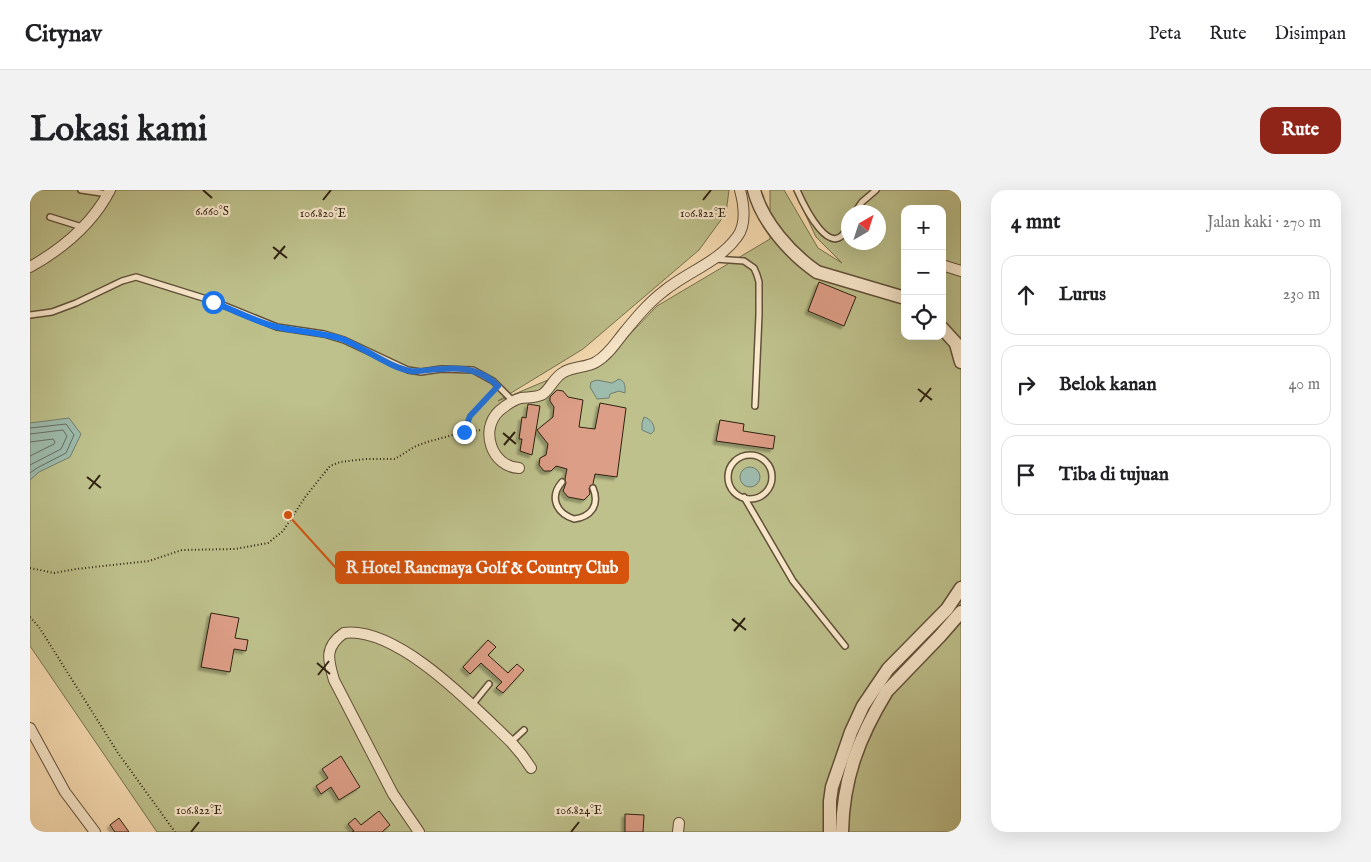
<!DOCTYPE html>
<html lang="id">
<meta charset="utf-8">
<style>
:root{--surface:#fff;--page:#f2f2f2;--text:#202124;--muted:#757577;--line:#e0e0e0;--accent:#8f2418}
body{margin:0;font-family:"IM FELL English",serif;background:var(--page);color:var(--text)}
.controls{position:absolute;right:15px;top:15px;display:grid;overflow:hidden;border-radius:10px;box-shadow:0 5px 20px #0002}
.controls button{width:45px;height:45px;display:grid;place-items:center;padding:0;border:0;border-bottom:1px solid var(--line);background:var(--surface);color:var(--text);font:25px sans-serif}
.compass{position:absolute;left:811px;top:15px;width:45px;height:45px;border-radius:50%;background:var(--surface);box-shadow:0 5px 20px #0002;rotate:39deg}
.stop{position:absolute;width:15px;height:15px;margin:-11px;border:4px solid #1a73e8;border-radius:50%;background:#fff}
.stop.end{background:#1a73e8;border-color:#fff;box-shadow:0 1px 5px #0008}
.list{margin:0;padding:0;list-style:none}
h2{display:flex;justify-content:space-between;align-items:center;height:65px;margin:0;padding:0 20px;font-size:21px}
h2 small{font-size:16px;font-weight:400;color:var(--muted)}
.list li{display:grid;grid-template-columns:32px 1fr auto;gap:15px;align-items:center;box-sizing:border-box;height:80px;margin:0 10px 10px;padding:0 10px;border:1px solid var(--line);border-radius:15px}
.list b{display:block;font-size:19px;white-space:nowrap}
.list em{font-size:16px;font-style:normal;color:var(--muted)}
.icon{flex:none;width:28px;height:28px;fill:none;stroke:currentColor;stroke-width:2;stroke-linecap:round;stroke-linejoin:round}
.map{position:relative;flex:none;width:931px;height:642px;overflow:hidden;border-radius:15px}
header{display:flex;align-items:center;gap:30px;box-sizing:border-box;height:70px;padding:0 25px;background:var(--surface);border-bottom:1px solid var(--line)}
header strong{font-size:24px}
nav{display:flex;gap:28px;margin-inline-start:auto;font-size:18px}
.intro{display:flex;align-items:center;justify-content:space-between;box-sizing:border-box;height:120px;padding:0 30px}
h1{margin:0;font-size:35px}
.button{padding:12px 22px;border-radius:15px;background:var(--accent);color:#fff;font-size:18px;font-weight:700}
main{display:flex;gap:30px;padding:0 30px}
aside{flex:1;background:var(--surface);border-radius:15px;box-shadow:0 5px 20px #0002}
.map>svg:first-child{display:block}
</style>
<header>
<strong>Citynav</strong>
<nav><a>Peta</a><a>Rute</a><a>Disimpan</a></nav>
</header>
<div class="intro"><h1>Lokasi kami</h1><a class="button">Rute</a></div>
<main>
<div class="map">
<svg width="931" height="642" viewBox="0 0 931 642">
<defs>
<filter id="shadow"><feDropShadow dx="-3" dy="3" stdDeviation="1" flood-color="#0004"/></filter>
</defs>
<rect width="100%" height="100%" fill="#f9deb4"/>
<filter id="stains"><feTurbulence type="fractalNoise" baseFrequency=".004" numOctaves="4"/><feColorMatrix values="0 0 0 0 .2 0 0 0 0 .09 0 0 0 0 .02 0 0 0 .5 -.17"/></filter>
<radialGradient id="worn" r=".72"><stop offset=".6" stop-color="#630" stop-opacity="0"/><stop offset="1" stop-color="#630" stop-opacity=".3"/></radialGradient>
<!-- green -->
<path fill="#bec18c" stroke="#76714e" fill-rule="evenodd" d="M0 0H699L696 23 669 60 553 159 468 211 582 163 627 116 740 49V0H754L788 58 812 73 786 47 764 0H931V642H127L0 456ZM875 19H912V146H875V109L850 94 875 103ZM818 22H848V52H818Z"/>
<!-- water -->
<g fill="#9ebcae" stroke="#717e6f">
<path d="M589 189C596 192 595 196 595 203L589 201 580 204 579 208 567 209 560 197 561 192 567 190 582 193Z"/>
<path d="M614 227C621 229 625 235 624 241L621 244 612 240V233Z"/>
<path d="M39 228 51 244 40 267 9 282 0 290V233Z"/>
<circle cx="720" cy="287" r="10"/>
</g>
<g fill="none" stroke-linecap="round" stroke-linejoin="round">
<!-- shore -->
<g stroke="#666e60" stroke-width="1">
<path d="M0 238 36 234 44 245 36 263 7 278 0 283"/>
<path d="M0 244 33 240 37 246 31 259 0 275"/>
<path d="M0 252 23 249 25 252 24 254 0 266"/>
</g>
</g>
<!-- building -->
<g fill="#dd9e87" stroke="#2e2111" filter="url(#shadow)">
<path d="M789 92 826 107 814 136 778 121Z"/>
<path d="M527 200 533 201 538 207 553 210 549 237 565 239 570 213 596 218 587 287 565 284 563 294 559 298 560 304 554 310 538 307 533 301 536 293 535 289 537 279 526 276 521 281H514L509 275 510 268 516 265 518 254 507 240 523 227 524 217 520 211V207Z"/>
<path d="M498 214 510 216 502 265 490 261 492 249H489L492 227 496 228Z"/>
<path d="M690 230 714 234 713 241 745 246 743 259 686 251Z"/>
<path d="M181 423 209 428 205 448 218 450 216 461 204 459 200 482 171 477Z"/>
<path d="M458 450 466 457 458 465 478 483 487 474 494 480 473 503 466 498 472 492 451 473 440 484 433 477Z"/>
<path d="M311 566 330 597 309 610 301 597 291 604 286 596 298 588 292 579Z"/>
<path d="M349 621 360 635 352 642H322L324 641 318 634 325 628 331 635Z"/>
<path d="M595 624 614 625 613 642H595Z"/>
<path d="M89 628 99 642H85L80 635Z"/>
</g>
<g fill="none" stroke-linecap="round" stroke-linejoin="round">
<!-- service casing -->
<g stroke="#61503a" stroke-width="8">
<g id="service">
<path d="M51 0 78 4"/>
<path d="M767 0C774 16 802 74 818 36"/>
<path d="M825 22 832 12 846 0"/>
<path d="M20 27 52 37"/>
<path d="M685 69 714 71 724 78 727 85 729 92V125L725 216"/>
<path d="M0 125 22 122 46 113 92 91 106 87 183 111 247 137 294 144 314 150 378 180 391 182 411 179 443 180 463 191 483 211"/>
<circle cx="720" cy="287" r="22"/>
<path d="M532 292C519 307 526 323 544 329 561 327 570 315 563 298"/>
<path d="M714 307 763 391 815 456"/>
<path d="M442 515 459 494"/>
<path d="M481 552 494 540"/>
</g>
</g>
<!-- minor casing -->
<g stroke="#61503a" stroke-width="12">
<g id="minor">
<path d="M912 75 931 81"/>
<path d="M0 77C32 59 63 33 80 0"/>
<path d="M489 278C462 277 449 240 469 221 475 216 483 210 491 208 498 207 507 208 513 204 521 198 524 187 534 182 544 176 556 178 566 172 577 166 585 154 592 145 605 129 618 113 634 101 657 82 689 72 707 47 717 34 714 15 710 0"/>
<path d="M0 538 35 602 65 642"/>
<path d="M389 642 363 604 304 490C298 470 294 457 314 443 368 436 444 517 481 552L492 565 501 578"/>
<path d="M648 642 649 633"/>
</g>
</g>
<!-- tertiary casing -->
<g stroke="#61503a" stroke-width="15">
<g id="tertiary">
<path d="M724 0C732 32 761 64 787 82L875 108"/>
<path d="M912 138 931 159"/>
<path d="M926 154 931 172"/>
<path d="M800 642V611L802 597 821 542 833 516 858 479 917 419 931 398"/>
<path d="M812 642C813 588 829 547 857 501L910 446 931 422"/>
</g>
</g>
<!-- path -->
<g stroke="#2e2111" stroke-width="2" stroke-dasharray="1 2.5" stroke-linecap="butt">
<path d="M434 242 440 225 464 200"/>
<path d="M0 378 24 383 46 379 119 371 152 360 205 359 238 353 253 341 276 306 300 276 310 272 336 269H365L384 257 397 252 434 242 452 240"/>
<path d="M0 427 9 437 88 563 145 642"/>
</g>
<!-- service -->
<use href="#service" stroke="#fbeace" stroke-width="5"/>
<!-- minor -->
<use href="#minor" stroke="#fbeace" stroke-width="10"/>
<!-- tertiary -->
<use href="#tertiary" stroke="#fbeace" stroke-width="12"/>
</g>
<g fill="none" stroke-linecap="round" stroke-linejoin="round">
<!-- route -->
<path stroke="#1a73e8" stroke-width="6" d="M183 112C204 120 226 132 247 137 269 142 291 142 312 149 333 157 360 178 381 181 392 182 401 179 412 179 433 177 452 180 468 196L440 226 434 242"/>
</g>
<!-- ticks -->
<path fill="none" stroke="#2e2111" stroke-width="2" d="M173 0 182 8M293 10 301 0M673 10 681 0M243 57 257 68M244 69 255 56M888 199 902 210M890 212 901 198M473 243 486 254M474 255 485 242M57 287 71 298M59 299 70 285M702 429 716 440M704 441 715 428M287 473 300 484M288 485 299 471M161 642 169 632M541 642 549 632"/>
<g font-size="12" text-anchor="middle" fill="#2e2111" stroke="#fbeace" stroke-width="4.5" stroke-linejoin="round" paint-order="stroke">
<text x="182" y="25">6.660°S</text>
<text x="293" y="27">106.820°E</text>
<text x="673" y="27">106.822°E</text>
<text x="169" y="624">106.822°E</text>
<text x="549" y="624">106.824°E</text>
</g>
<!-- callouts -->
<path fill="none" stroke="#d5530c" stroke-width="2" d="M258 325L306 378"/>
<circle fill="#d5530c" stroke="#fbeace" stroke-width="2" cx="258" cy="325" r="5"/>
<rect fill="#d5530c" stroke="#d5530c" stroke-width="2" x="306" y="362" width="292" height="31" rx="5"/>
<g font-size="16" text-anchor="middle" font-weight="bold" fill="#fff">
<text x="452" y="383">R Hotel Rancmaya Golf &amp; Country Club</text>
</g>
<rect width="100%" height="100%" filter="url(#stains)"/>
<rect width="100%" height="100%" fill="url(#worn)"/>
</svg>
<div class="controls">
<button>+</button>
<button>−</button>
<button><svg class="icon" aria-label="locate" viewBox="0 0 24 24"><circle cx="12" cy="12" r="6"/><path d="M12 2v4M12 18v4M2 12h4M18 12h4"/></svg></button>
</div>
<svg class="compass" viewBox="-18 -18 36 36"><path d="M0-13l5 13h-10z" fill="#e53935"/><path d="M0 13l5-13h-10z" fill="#757577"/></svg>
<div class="stop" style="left:183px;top:112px"></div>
<div class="stop end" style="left:434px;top:242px"></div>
</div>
<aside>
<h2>4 mnt<small>Jalan kaki · 270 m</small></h2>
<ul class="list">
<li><svg class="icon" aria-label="ahead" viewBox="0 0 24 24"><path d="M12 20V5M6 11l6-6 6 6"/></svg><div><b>Lurus</b></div><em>230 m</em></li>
<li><svg class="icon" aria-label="right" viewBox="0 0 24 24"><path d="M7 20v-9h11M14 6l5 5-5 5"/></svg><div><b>Belok kanan</b></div><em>40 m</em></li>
<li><svg class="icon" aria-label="arrive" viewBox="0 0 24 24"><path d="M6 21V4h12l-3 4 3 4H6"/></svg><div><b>Tiba di tujuan</b></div></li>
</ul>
</aside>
</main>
